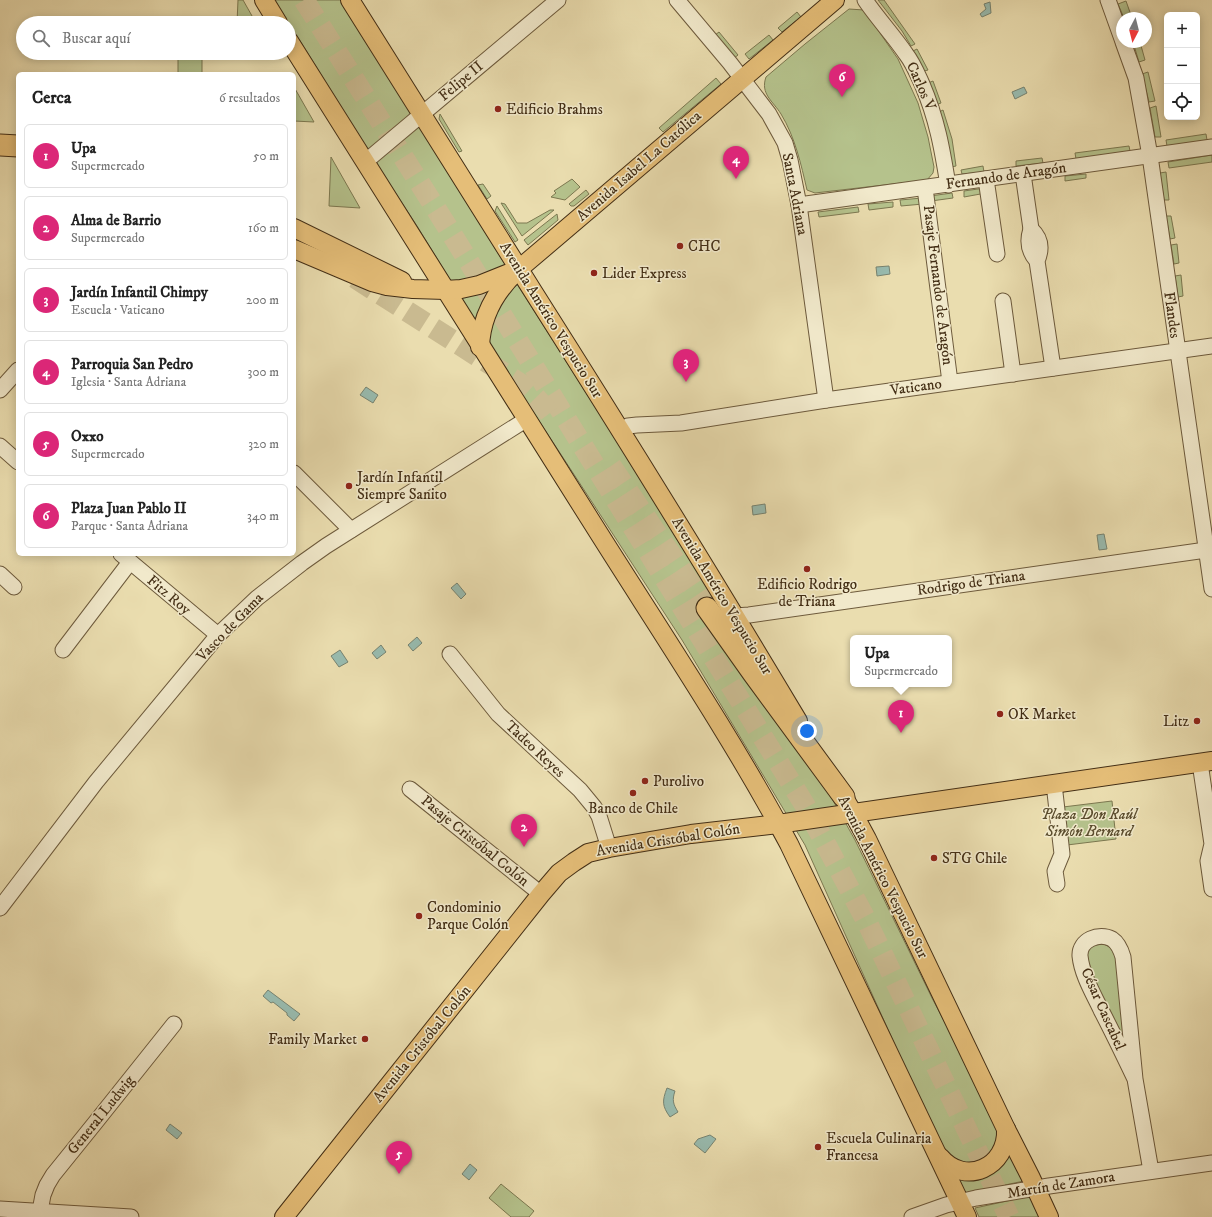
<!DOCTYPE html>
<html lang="es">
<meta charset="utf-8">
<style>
:root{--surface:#fff;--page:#f6f6f6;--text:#222;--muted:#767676;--line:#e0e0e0;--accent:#db2777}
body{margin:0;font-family:"IM FELL DW Pica",serif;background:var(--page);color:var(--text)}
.controls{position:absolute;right:12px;top:12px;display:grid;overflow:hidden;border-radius:6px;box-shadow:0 2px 10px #0003}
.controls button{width:36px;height:36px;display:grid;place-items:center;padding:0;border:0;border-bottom:1px solid var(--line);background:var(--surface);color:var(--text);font:20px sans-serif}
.compass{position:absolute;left:1116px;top:12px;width:36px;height:36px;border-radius:50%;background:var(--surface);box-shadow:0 2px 10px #0003;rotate:187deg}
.you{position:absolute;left:807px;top:731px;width:14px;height:14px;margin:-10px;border:3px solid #fff;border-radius:50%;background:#1a73e8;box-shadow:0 0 0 6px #1a73e833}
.badge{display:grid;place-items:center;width:26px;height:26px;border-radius:50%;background:var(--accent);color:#fff;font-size:13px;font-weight:700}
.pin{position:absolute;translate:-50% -33px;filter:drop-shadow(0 1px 2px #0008)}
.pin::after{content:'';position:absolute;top:21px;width:14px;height:12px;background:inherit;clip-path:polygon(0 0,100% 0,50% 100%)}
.popup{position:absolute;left:850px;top:635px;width:102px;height:52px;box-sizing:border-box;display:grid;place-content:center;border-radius:6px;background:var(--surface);filter:drop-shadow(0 1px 3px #0005);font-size:13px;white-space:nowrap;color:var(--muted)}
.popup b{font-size:15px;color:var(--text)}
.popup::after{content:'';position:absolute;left:50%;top:100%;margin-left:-8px;border:8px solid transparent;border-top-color:var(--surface)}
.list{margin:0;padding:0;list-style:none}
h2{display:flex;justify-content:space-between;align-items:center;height:52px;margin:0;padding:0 16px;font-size:17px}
h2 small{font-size:13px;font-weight:400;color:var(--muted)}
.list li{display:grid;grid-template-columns:26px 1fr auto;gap:12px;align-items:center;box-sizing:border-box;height:64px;margin:0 8px 8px;padding:0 8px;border:1px solid var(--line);border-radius:6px}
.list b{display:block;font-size:15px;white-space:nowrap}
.list p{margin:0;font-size:13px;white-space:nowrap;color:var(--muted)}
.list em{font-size:13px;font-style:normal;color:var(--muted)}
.icon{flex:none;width:22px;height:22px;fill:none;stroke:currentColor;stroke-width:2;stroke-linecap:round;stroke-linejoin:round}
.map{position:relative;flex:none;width:1212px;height:1217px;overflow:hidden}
.search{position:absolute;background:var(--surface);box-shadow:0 2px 10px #0003;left:16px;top:16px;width:280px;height:44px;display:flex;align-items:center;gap:10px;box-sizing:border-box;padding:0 14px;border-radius:22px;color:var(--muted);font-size:15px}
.panel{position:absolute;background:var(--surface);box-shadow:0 2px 10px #0003;left:16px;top:72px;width:280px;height:484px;border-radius:6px}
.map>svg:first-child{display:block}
</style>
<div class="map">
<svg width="1212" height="1217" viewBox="0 0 1212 1217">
<rect width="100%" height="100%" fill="#eaddaf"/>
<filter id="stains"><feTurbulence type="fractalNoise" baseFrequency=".005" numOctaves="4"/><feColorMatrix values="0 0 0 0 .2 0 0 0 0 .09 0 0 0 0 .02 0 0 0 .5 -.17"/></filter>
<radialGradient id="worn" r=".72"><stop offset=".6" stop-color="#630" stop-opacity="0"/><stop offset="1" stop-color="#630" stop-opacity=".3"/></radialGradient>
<!-- green -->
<g fill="#b5c28c" stroke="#7c7850">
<path d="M238 0H243L256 23H237Z"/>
<path d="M274 0H342L522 292 618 443 733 630 825 786 855 840 932 998 983 1095 1024 1181 962 1194 805 845 682 640 498 358 417 226 383 174 297 36Z"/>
<path d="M878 0H884L915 44 911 46 902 31Z"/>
<path d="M1126 1 1132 18H1124L1118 4Z"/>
<path d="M849 9 864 10 898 59 918 103 928 137 934 167 933 173 927 180 815 193 807 190C801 164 795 137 781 114 773 101 760 94 766 77L805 44Z"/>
<path d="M797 12 801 17 782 32 778 28Z"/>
<path d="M719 32 738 55 733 59 715 35Z"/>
<path d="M769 35 773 40 749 59 745 54Z"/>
<path d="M1133 42H1140L1145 60 1139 62Z"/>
<path d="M917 49 928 70 924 71 913 51Z"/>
<path d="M236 53H273L275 56 236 54Z"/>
<path d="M178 58 202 59V74H178Z"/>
<path d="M1148 72 1155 101 1149 102 1142 74Z"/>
<path d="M716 78 721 84 663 132 659 128Z"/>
<path d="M933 81 941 103 936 105 928 83Z"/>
<path d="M294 87 314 122 294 121Z"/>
<path d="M1156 106 1161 137H1155L1150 108Z"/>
<path d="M943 110 952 139 956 166 951 167 939 112Z"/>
<path d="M440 114 462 151 459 152 439 119Z"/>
<path d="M1206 134 1207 140 1167 146 1166 140Z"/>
<path d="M1129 146 1130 151 1076 159 1075 153Z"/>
<path d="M1212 155V162L1169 168 1168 162Z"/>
<path d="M331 157 360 208 329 206Z"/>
<path d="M1042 158 1043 163 1016 166V161Z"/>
<path d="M983 166 984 172 962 174 961 170Z"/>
<path d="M1166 172 1169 200H1164L1160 173Z"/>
<path d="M1086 174V178L1065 181V176Z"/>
<path d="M572 179 580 187 565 200 551 197 556 193 554 191Z"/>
<path d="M483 184 491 196 487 199 478 185Z"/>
<path d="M985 188 986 193 964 197V191Z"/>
<path d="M586 190 589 194 574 206H571L569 204Z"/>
<path d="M952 193 953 198 931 201 930 196Z"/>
<path d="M922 198 923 204 901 206 900 200Z"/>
<path d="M893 202V207L869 210 868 204Z"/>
<path d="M501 203 505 204 517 223H527L550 210H554L522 236Z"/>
<path d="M497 206 518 240 515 242 495 211Z"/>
<path d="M858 207 859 212 819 217 818 212Z"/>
<path d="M557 214 558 220 528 245 524 240Z"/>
<path d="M1171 216 1175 238 1170 239 1166 216Z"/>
<path d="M1177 244 1179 263 1174 264 1171 245Z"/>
<path d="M1181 275 1183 296 1178 297 1175 276Z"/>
<path d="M1112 801 1116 839 1067 845 1063 807Z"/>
<path d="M1104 944 1111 948 1117 960 1128 1050 1088 970 1087 950 1095 945Z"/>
<path d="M501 1184 534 1211 529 1217H511L489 1198Z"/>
<path d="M1030 1196 1039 1217H979L975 1208Z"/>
</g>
<!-- water -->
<g fill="#98bbaf" stroke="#768371">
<path d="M990 2 991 13 982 17 980 14 986 9 984 4Z"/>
<path d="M1024 87 1027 93 1015 99 1012 92Z"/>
<path d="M889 266 890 274 877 276 876 267Z"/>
<path d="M366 387 378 395 373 403 360 395Z"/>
<path d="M765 504 766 513 753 515 752 506Z"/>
<path d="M1104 534 1107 549 1099 550 1097 535Z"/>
<path d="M457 583 466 594 461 599 451 588Z"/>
<path d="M417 637 422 643 413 651 408 645Z"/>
<path d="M381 645 386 652 377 659 372 653Z"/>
<path d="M340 650 348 662 339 667 331 656Z"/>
<path d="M268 990 300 1014 294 1021 287 1015V1013L273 1002 271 1003 263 996Z"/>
<path d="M667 1088 675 1091C672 1100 673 1104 678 1112L670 1117C662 1106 662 1101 667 1088Z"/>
<path d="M170 1124 182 1133 177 1139 166 1130Z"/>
<path d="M710 1135 716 1139 705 1153 694 1144 698 1139Z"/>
<path d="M470 1164 477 1170 469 1180 462 1174Z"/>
</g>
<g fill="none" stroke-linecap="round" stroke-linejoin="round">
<!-- highway-tunnel -->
<g stroke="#c9ba90" stroke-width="21" stroke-dasharray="21 10" stroke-linecap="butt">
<path d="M304 0 448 228 806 807 866 920 1009 1217"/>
<path d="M355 278 521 384C533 394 543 404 552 417"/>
<path d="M611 466 707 608"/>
</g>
<!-- minor casing -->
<g stroke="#6d5a3c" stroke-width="17">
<g id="minor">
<path d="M677 0 730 63 769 114 785 143 790 160 799 205 826 400"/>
<path d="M865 0C878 19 893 35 906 54 913 63 917 73 922 84 937 119 942 148 948 185"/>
<path d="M1108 0 1122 39"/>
<path d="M1123 42 1136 78 1150 156 1212 589"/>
<path d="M365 162 558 0"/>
<path d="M1023 174 1031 229"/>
<path d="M986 179 997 254"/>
<path d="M925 188 950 382"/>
<path d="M799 205 1212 147"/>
<path d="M1037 261C1029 252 1027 241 1031 229 1041 238 1042 249 1037 261L1053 368"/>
<path d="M1003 301 1013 374"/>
<path d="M0 390 18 370"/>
<path d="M621 430 628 426 637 425 681 423 826 400 1212 346"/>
<path d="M0 446 18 462"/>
<path d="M294 473 351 530"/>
<path d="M121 554 218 635"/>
<path d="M0 574 14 587"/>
<path d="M736 616 749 615 1206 550"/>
<path d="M63 650 130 562"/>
<path d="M450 654 498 714 580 790 594 807 599 816 609 848"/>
<path d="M1200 763 1212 844 1208 861 1212 889"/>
<path d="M1054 784 1062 854 1055 871 1057 884"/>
<path d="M410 789 541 894"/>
<path d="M0 908 96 782 218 635 257 598 302 563 326 546 527 419"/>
<path d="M1135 1079C1124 1056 1113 1033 1101 1010 1093 993 1082 975 1080 956 1079 940 1099 932 1112 939 1118 943 1121 950 1123 957L1135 1079 1151 1171"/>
<path d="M0 1209 131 1217"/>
<path d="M40 1211 43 1195 47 1185 53 1175 95 1123 174 1024"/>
<path d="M912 1217 946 1205 976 1198 1049 1186 1212 1163"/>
</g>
</g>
<!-- major casing -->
<g stroke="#432e15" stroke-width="20">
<g id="major">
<path d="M264 0 278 23"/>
<path d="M350 0C411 98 473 195 534 293 624 435 712 577 798 721"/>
<path d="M289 41C390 202 491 363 593 524 659 629 730 734 789 844L967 1217"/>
<path d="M294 228 402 281"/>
<path d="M294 249 372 282 387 286 413 289 445 290 461 289 479 285 519 269 835 0"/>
<path d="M480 347C481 318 495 292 516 272"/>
<path d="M836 784 853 813 867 839 1006 1129 1030 1176 1049 1217"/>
<path d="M940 1157C965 1187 1008 1167 1006 1129"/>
<path d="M284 1217 541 894 559 873 574 862 588 853 609 848 691 834 778 824 1212 761"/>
</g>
</g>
<!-- highway casing -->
<g stroke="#432e15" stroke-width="23">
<g id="highway">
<path d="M0 145 18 146"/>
<path d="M707 608 753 673 844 797"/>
</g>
</g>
<!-- minor -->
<use href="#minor" stroke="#f1e9cb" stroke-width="15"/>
<!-- major -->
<use href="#major" stroke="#e5be78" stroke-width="18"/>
<!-- highway -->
<use href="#highway" stroke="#e5be78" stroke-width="21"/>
</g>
<!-- markers -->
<g fill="#8f2418" stroke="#f1e9cb" stroke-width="1.5">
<circle cx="498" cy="109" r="4"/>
<circle cx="680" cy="246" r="4"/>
<circle cx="594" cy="273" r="4"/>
<circle cx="349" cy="486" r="4"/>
<circle cx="807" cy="569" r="4"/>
<circle cx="1000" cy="714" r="4"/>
<circle cx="1197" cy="721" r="4"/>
<circle cx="645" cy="781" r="4"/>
<circle cx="633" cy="793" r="4"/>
<circle cx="934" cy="858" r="4"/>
<circle cx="419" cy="916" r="4"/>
<circle cx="365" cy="1039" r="4"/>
<circle cx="818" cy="1147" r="4"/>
</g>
<g text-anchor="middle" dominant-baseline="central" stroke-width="3" stroke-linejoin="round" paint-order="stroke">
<!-- street labels -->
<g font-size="15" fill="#432e15" stroke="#f1e9cb">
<text transform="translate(461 81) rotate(-40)">Felipe II</text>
<text transform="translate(921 86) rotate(66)">Carlos V</text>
<text transform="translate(639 166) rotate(-41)">Avenida Isabel La Católica</text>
<text transform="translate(1006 176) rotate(-8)">Fernando de Aragón</text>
<text transform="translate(795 194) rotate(79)">Santa Adriana</text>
<text transform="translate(938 285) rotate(83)">Pasaje Fernando de Aragón</text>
<text transform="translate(1172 315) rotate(82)">Flandes</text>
<text transform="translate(551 320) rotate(58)">Avenida Américo Vespucio Sur</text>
<text transform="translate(916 387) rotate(-8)">Vaticano</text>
<text transform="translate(971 583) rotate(-8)">Rodrigo de Triana</text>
<text transform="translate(169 595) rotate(40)">Fitz Roy</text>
<text transform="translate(722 596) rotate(59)">Avenida Américo Vespucio Sur</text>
<text transform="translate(230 627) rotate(-46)">Vasco de Gama</text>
<text transform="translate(535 749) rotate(43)">Tadeo Reyes</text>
<text transform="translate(668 840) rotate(-9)">Avenida Cristóbal Colón</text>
<text transform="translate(475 841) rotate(39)">Pasaje Cristóbal Colón</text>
<text transform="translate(883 877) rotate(63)">Avenida Américo Vespucio Sur</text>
<text transform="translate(1103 1009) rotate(66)">César Cascabel</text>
<text transform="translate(422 1044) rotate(-51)">Avenida Cristóbal Colón</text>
<text transform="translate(101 1115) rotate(-51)">General Ludwig</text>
<text transform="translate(1061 1185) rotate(-9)">Martín de Zamora</text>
</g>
<!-- poi labels -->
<g font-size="15" fill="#432e15" stroke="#f1e9cb" text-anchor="start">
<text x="506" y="109">Edificio Brahms</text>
<text x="688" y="246">CHC</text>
<text x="602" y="273">Lider Express</text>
<text x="357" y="477">Jardín Infantil<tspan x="357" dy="17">Siempre Sanito</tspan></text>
<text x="807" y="584" text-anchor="middle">Edificio Rodrigo<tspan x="807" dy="17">de Triana</tspan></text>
<text x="1008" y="714">OK Market</text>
<text x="1189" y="721" text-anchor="end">Litz</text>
<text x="653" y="781">Purolivo</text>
<text x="633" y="808" text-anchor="middle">Banco de Chile</text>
<text x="942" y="858">STG Chile</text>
<text x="427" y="907">Condominio<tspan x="427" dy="17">Parque Colón</tspan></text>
<text x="357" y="1039" text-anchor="end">Family Market</text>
<text x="826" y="1138">Escuela Culinaria<tspan x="826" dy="17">Francesa</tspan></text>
</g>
<!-- park labels -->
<g font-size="15" font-style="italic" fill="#5a4c2d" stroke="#f1e9cb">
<text x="1089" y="814">Plaza Don Raúl<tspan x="1089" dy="17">Simón Bernard</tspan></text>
</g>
</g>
<rect width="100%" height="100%" filter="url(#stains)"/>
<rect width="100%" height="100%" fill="url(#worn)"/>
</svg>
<div class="controls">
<button>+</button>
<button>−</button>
<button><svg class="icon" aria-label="locate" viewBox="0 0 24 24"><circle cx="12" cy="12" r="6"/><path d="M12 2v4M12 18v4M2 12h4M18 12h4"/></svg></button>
</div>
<svg class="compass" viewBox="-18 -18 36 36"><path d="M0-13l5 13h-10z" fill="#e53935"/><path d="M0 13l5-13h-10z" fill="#767676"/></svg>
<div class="you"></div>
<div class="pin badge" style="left:901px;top:733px">1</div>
<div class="popup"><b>Upa</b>Supermercado</div>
<div class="pin badge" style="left:524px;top:847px">2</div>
<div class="pin badge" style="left:686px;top:382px">3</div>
<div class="pin badge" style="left:736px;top:179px">4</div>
<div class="pin badge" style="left:399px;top:1174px">5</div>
<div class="pin badge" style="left:842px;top:97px">6</div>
<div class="search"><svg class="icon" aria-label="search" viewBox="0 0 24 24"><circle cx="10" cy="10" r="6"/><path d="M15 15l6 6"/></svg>Buscar aquí</div>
<section class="panel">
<h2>Cerca<small>6 resultados</small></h2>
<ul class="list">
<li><span class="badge">1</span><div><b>Upa</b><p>Supermercado</p></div><em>50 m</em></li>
<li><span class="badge">2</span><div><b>Alma de Barrio</b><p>Supermercado</p></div><em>160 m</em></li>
<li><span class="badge">3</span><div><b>Jardín Infantil Chimpy</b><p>Escuela · Vaticano</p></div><em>200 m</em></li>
<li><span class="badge">4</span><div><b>Parroquia San Pedro</b><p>Iglesia · Santa Adriana</p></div><em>300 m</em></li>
<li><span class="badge">5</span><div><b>Oxxo</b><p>Supermercado</p></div><em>320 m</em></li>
<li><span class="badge">6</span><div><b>Plaza Juan Pablo II</b><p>Parque · Santa Adriana</p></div><em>340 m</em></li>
</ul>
</section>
</div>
